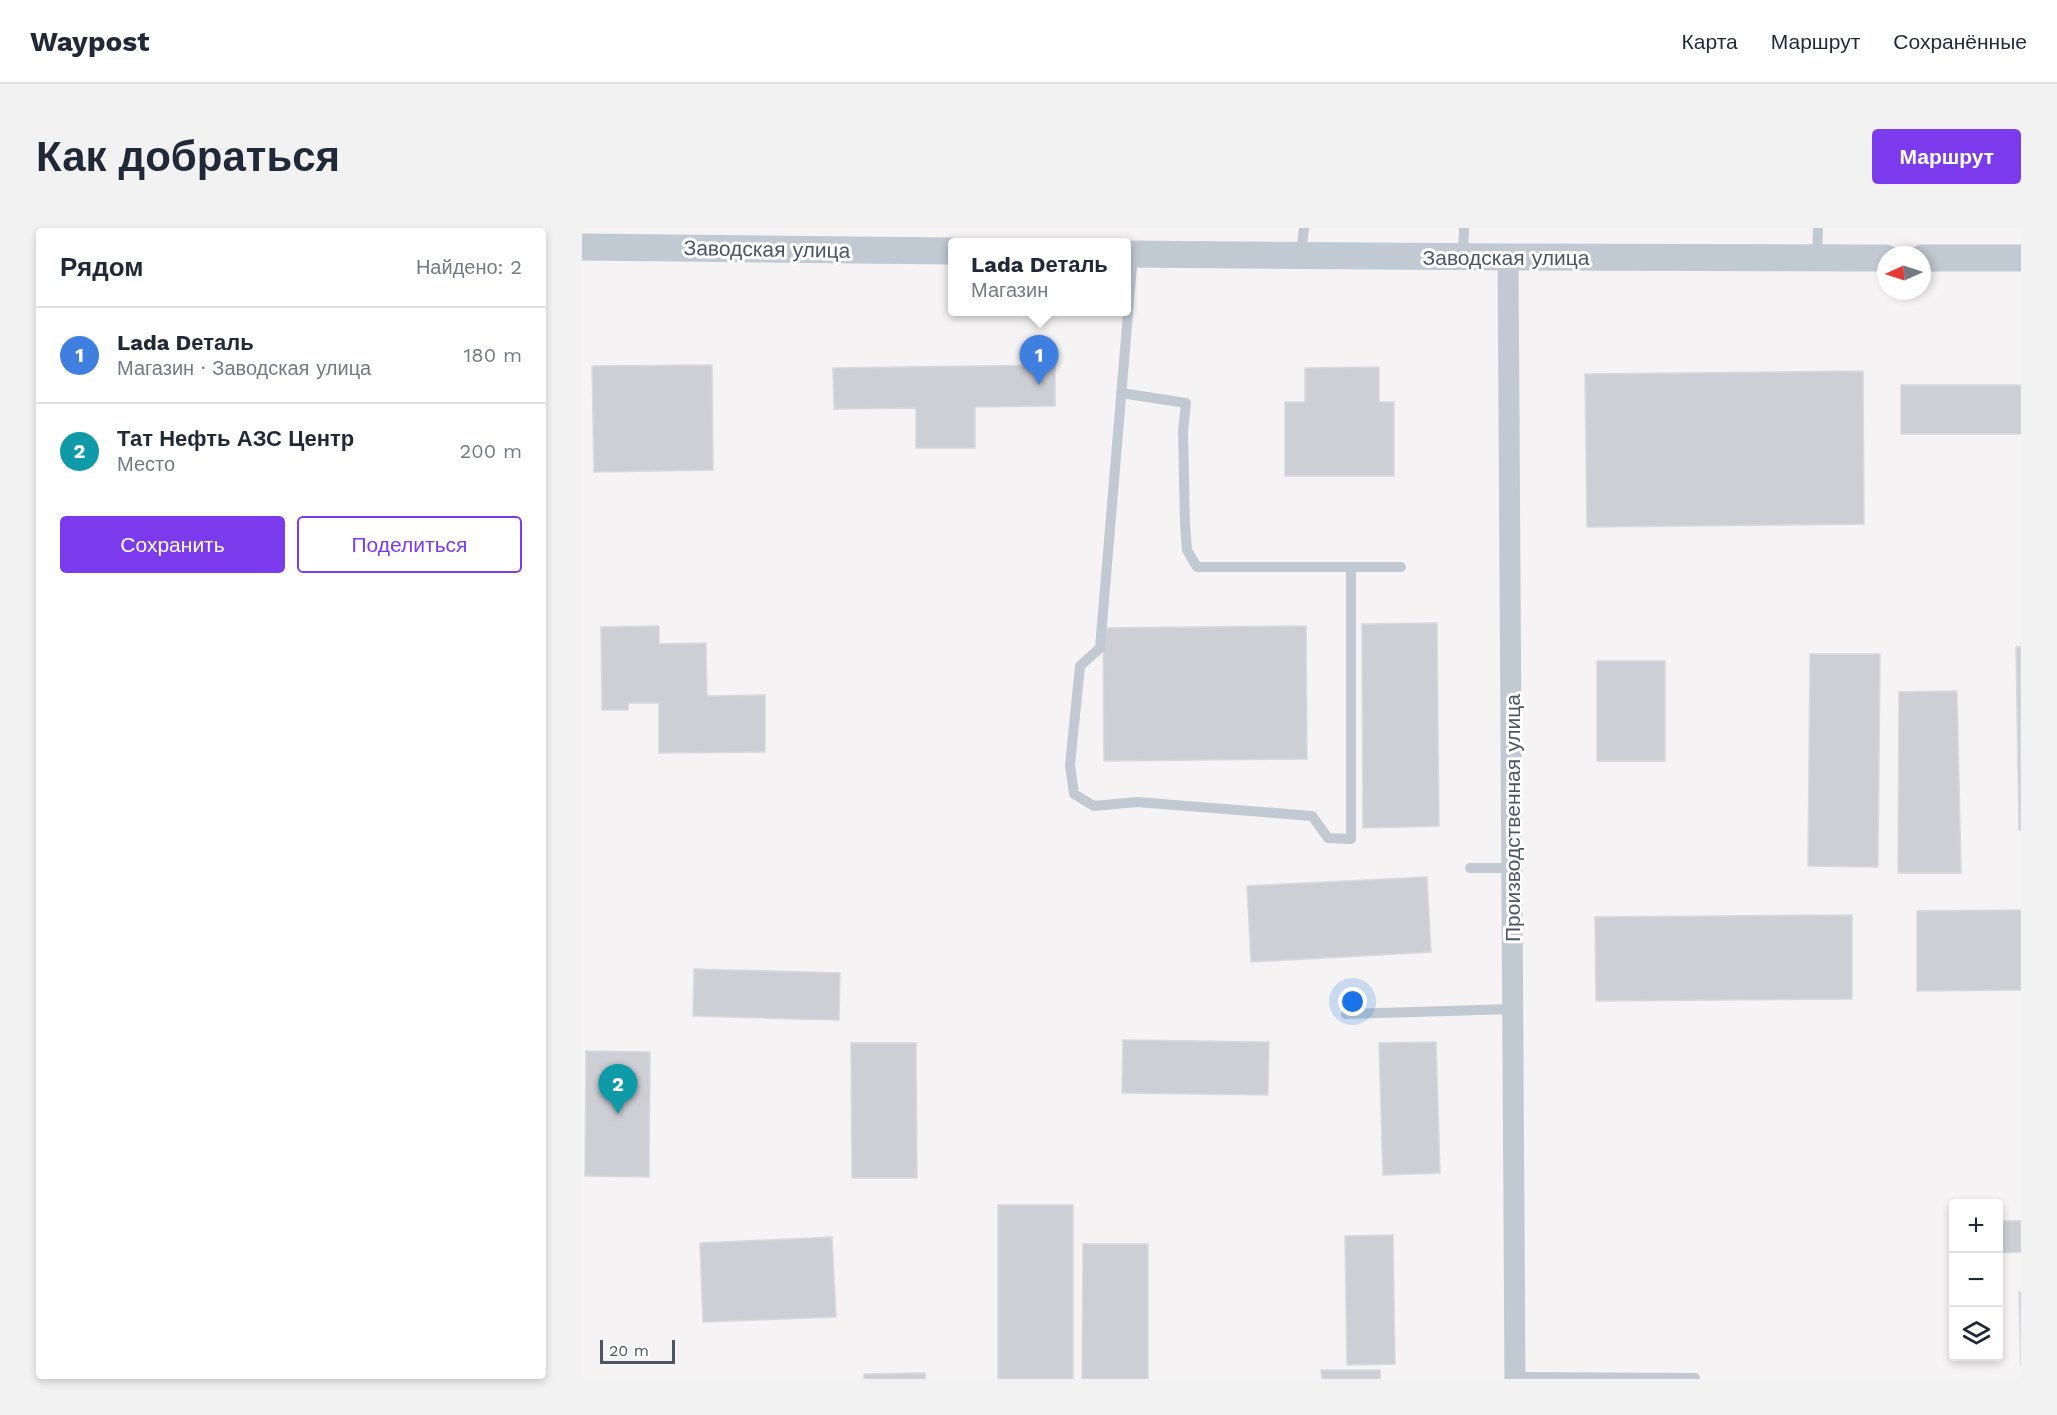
<!DOCTYPE html>
<html lang="ru">
<meta charset="utf-8">
<style>
:root{--surface:#fff;--page:#f2f2f3;--text:#1f2937;--muted:#747a83;--line:#e0e1e3;--accent:#7c3aed}
body{margin:0;font-family:"Work Sans",sans-serif;background:var(--page);color:var(--text)}
.controls{position:absolute;right:18px;bottom:18px;display:grid;overflow:hidden;border-radius:6px;box-shadow:0 3px 9px #0003}
.controls button{width:54px;height:54px;display:grid;place-items:center;padding:0;border:0;border-bottom:2px solid var(--line);background:var(--surface);color:var(--text);font:30px sans-serif}
.compass{position:absolute;left:1295px;top:18px;width:54px;height:54px;border-radius:50%;background:var(--surface);box-shadow:0 3px 9px #0003;rotate:267deg}
.scale{position:absolute;left:18px;bottom:15px;width:75px;box-sizing:border-box;padding-left:6px;border:3px solid #4a5661;border-top:0;font-size:16px;line-height:21px;white-space:nowrap;color:#4a5661;-webkit-text-stroke:4px #fff;paint-order:stroke}
.you{position:absolute;left:771px;top:774px;width:21px;height:21px;margin:-15px;border:4px solid #fff;border-radius:50%;background:#1a73e8;box-shadow:0 0 0 9px #1a73e833}
.badge{display:grid;place-items:center;width:39px;height:39px;border-radius:50%;background:var(--accent);color:#fff;font-size:20px;font-weight:700}
.pin{position:absolute;translate:-50% -50px;filter:drop-shadow(0 2px 3px #0008)}
.pin::after{content:'';position:absolute;top:32px;width:21px;height:18px;background:inherit;clip-path:polygon(0 0,100% 0,50% 100%)}
.popup{position:absolute;left:366px;top:10px;width:183px;height:78px;box-sizing:border-box;display:grid;place-content:center;border-radius:6px;background:var(--surface);filter:drop-shadow(0 2px 4px #0005);font-size:20px;white-space:nowrap;color:var(--muted)}
.popup b{font-size:22px;color:var(--text)}
.popup::after{content:'';position:absolute;left:50%;top:100%;margin-left:-12px;border:12px solid transparent;border-top-color:var(--surface)}
.list{margin:0;padding:0;list-style:none}
h2{display:flex;justify-content:space-between;align-items:center;height:78px;margin:0;padding:0 24px;font-size:26px}
h2 small{font-size:20px;font-weight:400;color:var(--muted)}
.list li{display:grid;grid-template-columns:39px 1fr auto;gap:18px;align-items:center;box-sizing:border-box;height:96px;padding:0 24px;border-top:2px solid var(--line)}
.list b{display:block;font-size:22px;white-space:nowrap}
.list p{margin:0;font-size:20px;white-space:nowrap;color:var(--muted)}
.list em{font-size:20px;font-style:normal;color:var(--muted)}
.actions{display:flex;gap:12px;padding:18px 24px}
.actions a{flex:1;padding:14px 0;border:2px solid var(--accent);border-radius:6px;text-align:center;font-size:21px;color:var(--accent)}
.actions .main{background:var(--accent);color:#fff}
.icon{flex:none;width:33px;height:33px;fill:none;stroke:currentColor;stroke-width:2;stroke-linecap:round;stroke-linejoin:round}
.map{position:relative;flex:none;width:1439px;height:1151px;overflow:hidden;border-radius:6px}
header{display:flex;align-items:center;gap:36px;box-sizing:border-box;height:84px;padding:0 30px;background:var(--surface);border-bottom:2px solid var(--line)}
header strong{font-size:28px}
nav{display:flex;gap:33px;margin-inline-start:auto;font-size:21px}
.intro{display:flex;align-items:center;justify-content:space-between;box-sizing:border-box;height:144px;padding:0 36px}
h1{margin:0;font-size:42px}
.button{padding:15px 27px;border-radius:6px;background:var(--accent);color:#fff;font-size:21px;font-weight:700}
main{display:flex;gap:36px;padding:0 36px}
aside{flex:1;background:var(--surface);border-radius:6px;box-shadow:0 3px 9px #0003}
.map>svg:first-child{display:block}
</style>
<header>
<strong>Waypost</strong>
<nav><a>Карта</a><a>Маршрут</a><a>Сохранённые</a></nav>
</header>
<div class="intro"><h1>Как добраться</h1><a class="button">Маршрут</a></div>
<main>
<aside>
<h2>Рядом<small>Найдено: 2</small></h2>
<ul class="list">
<li><span class="badge" style="background:#3f7fe0">1</span><div><b>Lada Dеталь</b><p>Магазин · Заводская улица</p></div><em>180 m</em></li>
<li><span class="badge" style="background:#0f9aa8">2</span><div><b>Тат Нефть АЗС Центр</b><p>Место</p></div><em>200 m</em></li>
</ul>
<div class="actions"><a class="main">Сохранить</a><a>Поделиться</a></div>
</aside>
<div class="map">
<svg width="1439" height="1151" viewBox="0 0 1439 1151">
<rect width="100%" height="100%" fill="#f5f3f3"/>
<!-- building -->
<g fill="#cdcfd5" stroke="#d7d9de" stroke-width="1.5">
<path d="M130 137 131 242 12 244 10 138Z"/>
<path d="M473 137V178L393 179V220H334V180L252 181 251 140Z"/>
<path d="M797 139V174H812V248H703V174H723V140Z"/>
<path d="M1281 143 1282 296 1005 299 1003 146Z"/>
<rect x="1319" y="157" width="120" height="49"/>
<path d="M855 395 857 598 781 600 780 396Z"/>
<path d="M77 398V416L124 415 125 468 183 467V524L77 525V475H46V482H20L19 399Z"/>
<path d="M724 398 725 531 522 533 521 400Z"/>
<path d="M1434 419H1439V602H1437Z"/>
<path d="M1228 426H1298L1296 639 1226 638Z"/>
<rect x="1015" y="433" width="68" height="100"/>
<path d="M1375 463 1379 645H1316L1317 464Z"/>
<path d="M845 649 849 724 669 734 665 658Z"/>
<path d="M1439 682V762L1335 763V683Z"/>
<path d="M1270 687V771L1014 773 1013 689Z"/>
<path d="M112 741 258 745 257 792 111 788Z"/>
<path d="M541 812 687 814 686 867 540 865Z"/>
<path d="M854 814 858 945 801 947 797 815Z"/>
<path d="M269 815H334L335 950H270Z"/>
<path d="M4 823 68 824 67 949 3 948Z"/>
<rect x="416" y="977" width="75" height="174"/>
<path d="M1416 993H1439V1024L1416 1025Z"/>
<path d="M811 1007 813 1136 765 1137 763 1008Z"/>
<path d="M250 1009 254 1089 121 1094 118 1015Z"/>
<path d="M501 1016H566V1151H500Z"/>
<path d="M1437 1064H1439V1138Z"/>
<path d="M739 1142H798V1151H740Z"/>
<path d="M343 1145V1151H282V1146Z"/>
</g>
<g fill="none" stroke-linecap="round" stroke-linejoin="round">
<!-- service -->
<g stroke="#c1cad2" stroke-width="10">
<path d="M551 26 518 420 498 438 488 537 492 566 512 578 555 574 730 588 746 610 769 611V339"/>
<path d="M719 26 722 0"/>
<path d="M881 29 882 0"/>
<path d="M1235 30 1236 0"/>
<path d="M539 165 604 175 601 203 603 296 605 322 615 339H819"/>
<path d="M888 640H930"/>
<path d="M764 786 931 781"/>
<path d="M933 1149 1113 1150"/>
</g>
<!-- minor -->
<path stroke="#c1cad2" stroke-width="21" d="M926 29 933 1151"/>
<!-- tertiary -->
<g stroke="#c1cad2" stroke-width="27">
<path d="M0 19 370 23"/>
<path d="M544 26 926 29 1304 30"/>
<path d="M1340 30H1439"/>
</g>
</g>
<g text-anchor="middle" dominant-baseline="central" stroke-width="6" stroke-linejoin="round" paint-order="stroke">
<!-- street labels -->
<g font-size="21" fill="#4a5661" stroke="#fff">
<text transform="translate(185 21) rotate(1)">Заводская улица</text>
<text x="924" y="29">Заводская улица</text>
<text transform="translate(930 590) rotate(-90)">Производственная улица</text>
</g>
</g>
</svg>
<div class="controls">
<button>+</button>
<button>−</button>
<button><svg class="icon" aria-label="layers" viewBox="0 0 24 24"><path d="M12 4l9 5-9 5-9-5zM3 14l9 5 9-5"/></svg></button>
</div>
<svg class="compass" viewBox="-18 -18 36 36"><path d="M0-13l5 13h-10z" fill="#e53935"/><path d="M0 13l5-13h-10z" fill="#747a83"/></svg>
<div class="scale">20 m</div>
<div class="you"></div>
<div class="pin badge" style="left:457px;top:157px;background:#3f7fe0">1</div>
<div class="popup"><b>Lada Dеталь</b>Магазин</div>
<div class="pin badge" style="left:36px;top:886px;background:#0f9aa8">2</div>
</div>
</main>
